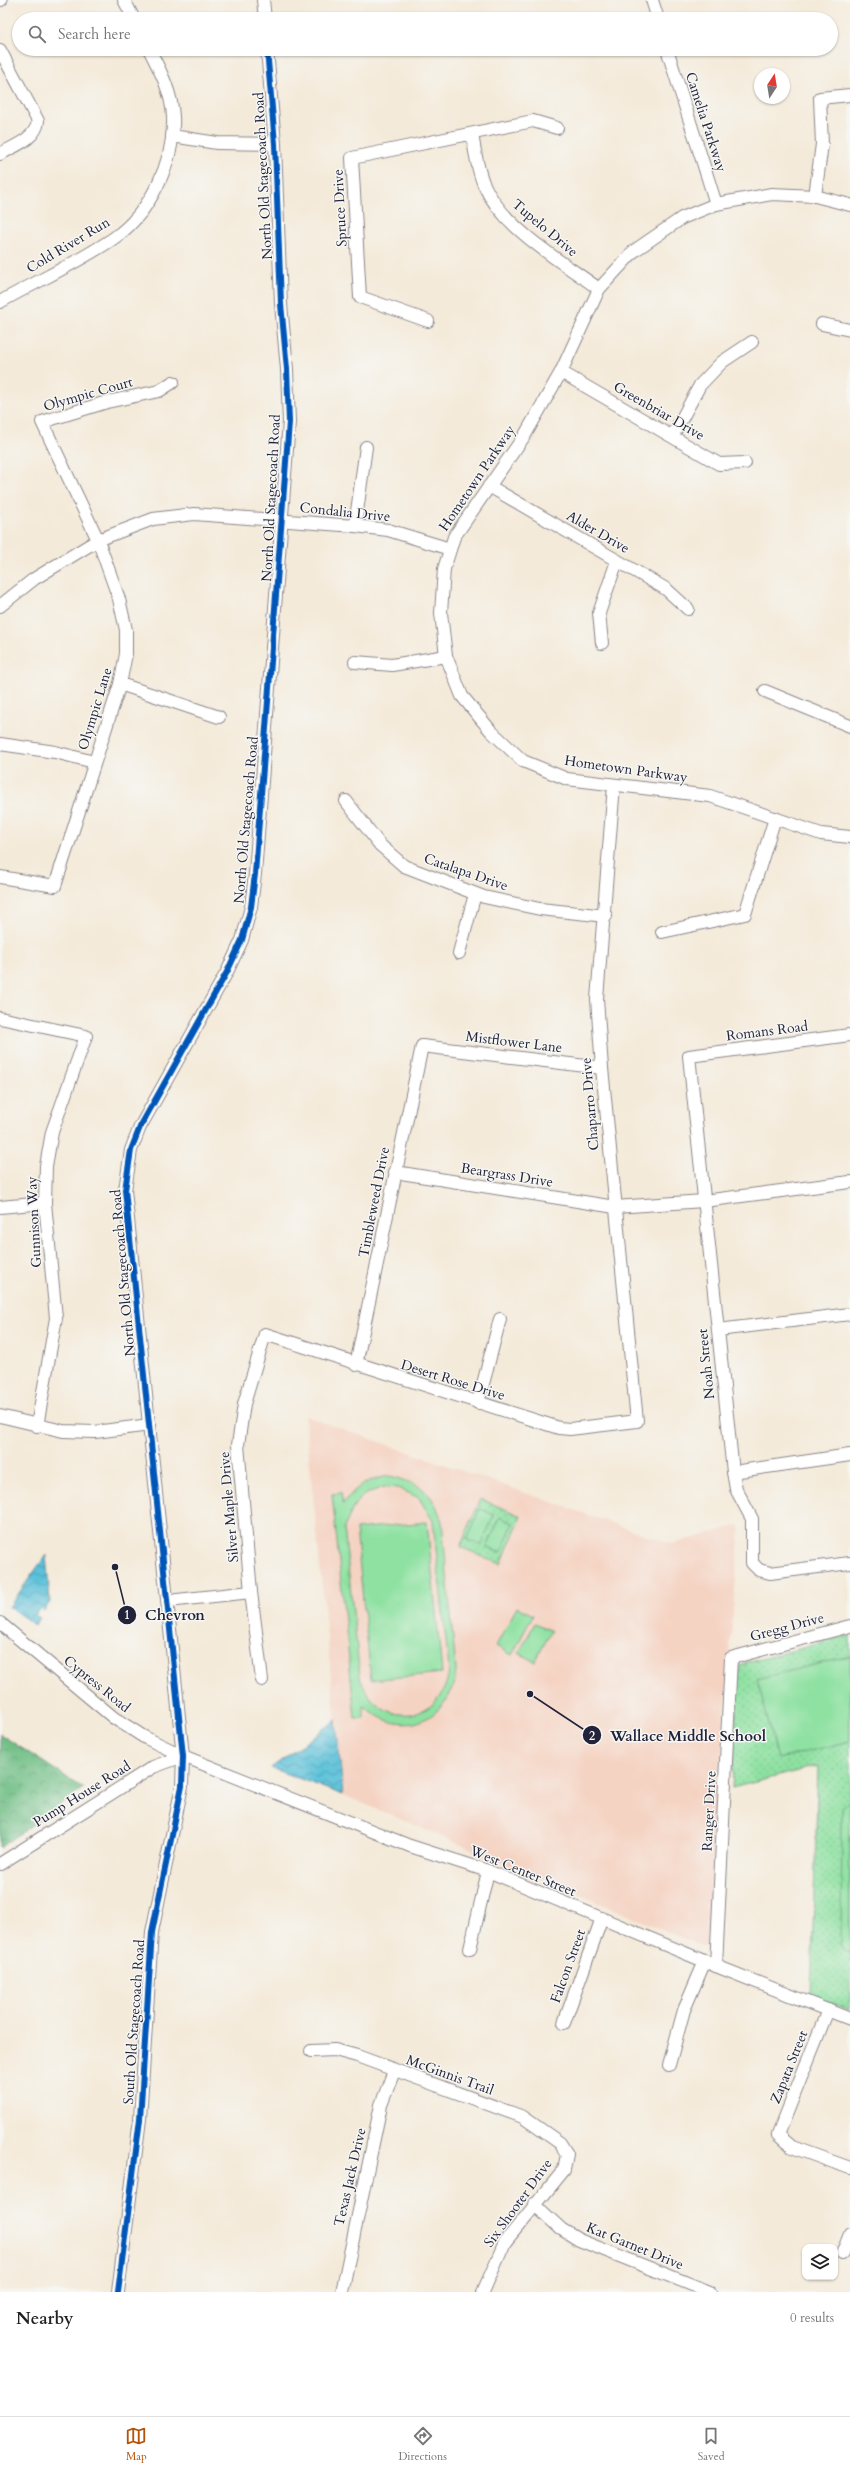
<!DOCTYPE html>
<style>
:root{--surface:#fff;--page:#f6f6f6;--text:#222;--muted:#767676;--line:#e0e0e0;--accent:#b45309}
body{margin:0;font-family:Cardo,serif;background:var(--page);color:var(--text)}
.controls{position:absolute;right:12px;bottom:12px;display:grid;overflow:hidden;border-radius:8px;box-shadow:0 1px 3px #0004}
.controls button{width:36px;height:36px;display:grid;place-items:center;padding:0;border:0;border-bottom:1px solid var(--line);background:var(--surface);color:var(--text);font:20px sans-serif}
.compass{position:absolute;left:754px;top:68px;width:36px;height:36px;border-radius:50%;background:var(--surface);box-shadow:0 1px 3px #0004;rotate:12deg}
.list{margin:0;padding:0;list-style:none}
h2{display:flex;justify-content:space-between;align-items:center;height:52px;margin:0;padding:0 16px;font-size:17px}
h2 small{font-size:13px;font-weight:400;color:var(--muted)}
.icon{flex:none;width:22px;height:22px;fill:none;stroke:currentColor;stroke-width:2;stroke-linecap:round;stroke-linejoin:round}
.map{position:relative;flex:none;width:850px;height:2292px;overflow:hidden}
.search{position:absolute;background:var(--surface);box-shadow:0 1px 3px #0004;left:12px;right:12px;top:12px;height:44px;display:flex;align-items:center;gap:10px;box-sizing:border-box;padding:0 14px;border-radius:22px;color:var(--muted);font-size:15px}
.sheet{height:124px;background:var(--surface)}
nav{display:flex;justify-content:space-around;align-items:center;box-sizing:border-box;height:56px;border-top:1px solid var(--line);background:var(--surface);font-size:11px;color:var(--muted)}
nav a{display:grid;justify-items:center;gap:2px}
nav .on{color:var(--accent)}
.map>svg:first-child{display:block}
</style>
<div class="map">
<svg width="850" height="2292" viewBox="0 0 850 2292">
<defs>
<pattern id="grass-dots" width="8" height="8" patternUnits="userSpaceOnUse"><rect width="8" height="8" fill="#8ee1a1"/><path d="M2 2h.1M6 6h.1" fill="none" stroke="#7ac18c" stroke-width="1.8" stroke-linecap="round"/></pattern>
<pattern id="forest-crowns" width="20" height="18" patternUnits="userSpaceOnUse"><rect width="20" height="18" fill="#72bf87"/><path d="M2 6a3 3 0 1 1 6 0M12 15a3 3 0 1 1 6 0" fill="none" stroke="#5d9b70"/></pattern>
<pattern id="water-waves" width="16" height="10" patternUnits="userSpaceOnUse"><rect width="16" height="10" fill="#5bc1d9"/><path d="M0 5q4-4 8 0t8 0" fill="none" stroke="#4b9cb1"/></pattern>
</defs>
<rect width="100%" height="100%" fill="#f6f6f2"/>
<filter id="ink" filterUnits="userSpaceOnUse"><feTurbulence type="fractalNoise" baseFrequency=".025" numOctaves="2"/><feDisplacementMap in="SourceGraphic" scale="8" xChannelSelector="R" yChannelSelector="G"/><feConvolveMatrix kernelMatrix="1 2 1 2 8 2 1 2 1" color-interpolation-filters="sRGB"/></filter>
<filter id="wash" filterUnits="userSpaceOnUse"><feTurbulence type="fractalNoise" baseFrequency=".012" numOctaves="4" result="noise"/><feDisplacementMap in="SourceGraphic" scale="16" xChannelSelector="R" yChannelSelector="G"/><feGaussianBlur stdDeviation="0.9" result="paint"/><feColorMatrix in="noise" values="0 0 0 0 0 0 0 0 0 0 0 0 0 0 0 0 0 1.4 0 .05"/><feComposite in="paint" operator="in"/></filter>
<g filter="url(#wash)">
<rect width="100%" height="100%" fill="#f4ead9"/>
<!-- built -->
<path fill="#f5d3c2" d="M305 1416 672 1544 740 1525 706 1948 343 1795Z"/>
<!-- grass -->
<g fill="url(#grass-dots)" stroke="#58826e">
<path d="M481 1499 521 1516 501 1564 460 1547Z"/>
<path d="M850 1635V2010L811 1995 818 1766 732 1788 739 1665Z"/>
</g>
<!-- forest -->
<path fill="url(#forest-crowns)" stroke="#4a7061" d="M0 1734 83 1788 0 1848Z"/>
<!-- garden -->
<g fill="#8ee1a1" stroke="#58826e" fill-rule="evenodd">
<path d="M390 1476C421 1484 433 1491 442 1522L456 1670C455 1677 455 1686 451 1692 431 1730 394 1733 364 1706V1718H355L332 1494 341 1493 343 1504C356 1486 368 1479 390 1476ZM384 1487 398 1488 419 1498 433 1521 449 1669C444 1726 376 1730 360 1677L344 1528 355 1504 364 1495Z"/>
<path d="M480 1509 494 1515 481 1545 467 1540Z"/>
<path d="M500 1517 513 1523 501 1553 487 1548Z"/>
<path d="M427 1522 442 1673 371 1680 356 1529Z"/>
<path d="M517 1607 533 1615 512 1655 496 1646Z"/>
<path d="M535 1623 551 1631 535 1662 519 1653Z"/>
<path d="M850 1656V1741L778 1759 757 1679Z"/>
<path d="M848 1802H850V1951H846L841 1945 842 1807Z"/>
</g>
<!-- water -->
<g fill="url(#water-waves)" stroke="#3e728a">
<path d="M46 1555 50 1602 44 1611 40 1608 35 1615 40 1618 35 1625 9 1607Z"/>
<path d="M336 1720 343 1795 271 1768Z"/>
</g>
</g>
<g filter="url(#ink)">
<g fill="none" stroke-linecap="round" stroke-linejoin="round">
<!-- minor casing -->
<g stroke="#8b868a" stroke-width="14">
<g id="minor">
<path d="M0 0H1"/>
<path d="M124 0 134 19"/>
<path d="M263 0 265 19"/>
<path d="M652 0 658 19"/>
<path d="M667 49 716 204"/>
<path d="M0 50 38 121C36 139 14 146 0 154"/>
<path d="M472 134C475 151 477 169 484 185 504 229 561 261 599 289"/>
<path d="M172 136 217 143 275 144"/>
<path d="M815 196 822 144 820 98 850 95"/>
<path d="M850 205 815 196 772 194 716 204 682 218 634 251 599 289 561 372 525 435 454 537 444 569 441 613 446 656 462 696 491 731 523 761 567 779 710 796 821 834 850 837"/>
<path d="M0 302C37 281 78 263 114 238 150 213 175 161 173 117 172 93 160 70 149 49"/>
<path d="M428 321 360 297 352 158 533 121 557 128"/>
<path d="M822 324 850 330"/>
<path d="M561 372 719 464 745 463"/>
<path d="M673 435 700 385 722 362 752 342"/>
<path d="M489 486 666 589 688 609"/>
<path d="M355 526 366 447"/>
<path d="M0 606 34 579 98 540 153 519 194 514 355 526 388 530 450 549"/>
<path d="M602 643 599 613 617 561"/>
<path d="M355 662 392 665 446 656"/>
<path d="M120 684 219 717"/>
<path d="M765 691 850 726"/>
<path d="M0 744 55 752 94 762"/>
<path d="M346 801 380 845 404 866 484 897 540 909 606 916"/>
<path d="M0 877 55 886 120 684 126 654V630L119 599 98 540 42 422 107 402 159 391 173 382"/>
<path d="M662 932 745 914 775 818"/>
<path d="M459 953 475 894"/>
<path d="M0 1018 86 1036 52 1132 46 1166 45 1203 56 1318 37 1426"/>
<path d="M850 1035 689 1056 733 1472 736 1489 752 1519V1563L759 1570 770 1573 850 1563"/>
<path d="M395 1172 615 1207 704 1201 850 1182"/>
<path d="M0 1207 45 1203"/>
<path d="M718 1330 850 1314"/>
<path d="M356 1365 422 1046 602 1068"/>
<path d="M478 1403 500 1319"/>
<path d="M0 1416 63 1431 95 1432 150 1425"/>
<path d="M733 1472 850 1455"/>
<path d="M168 1601 251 1592"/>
<path d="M0 1623 114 1718 144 1737 183 1756 410 1846 488 1871 716 1966 850 2019"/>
<path d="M262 1680 251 1592 238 1445 244 1404 265 1334 559 1428 570 1429 637 1421 602 1068 597 999 614 785"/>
<path d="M0 1864 153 1767 183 1756"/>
<path d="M470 1949 488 1871"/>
<path d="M716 1966 731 1658 850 1626"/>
<path d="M828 2010 778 2135 792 2147 850 2168"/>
<path d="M564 2023 602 1918"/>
<path d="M311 2051 335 2050 357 2056 523 2117 560 2143 567 2154 564 2170 505 2242 483 2292"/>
<path d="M669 2065 684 2010 705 1961"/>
<path d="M534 2204 561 2229 579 2240 710 2292"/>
<path d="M842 2254 850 2234"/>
<path d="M118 2292 140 2119 152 1932 182 1786 183 1756 125 1190 131 1150 140 1127 227 972 242 940 251 907 255 874 289 422 287 369 281 304 275 144 267 49"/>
<path d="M342 2292 381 2105 394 2071"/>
</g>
</g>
<!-- minor -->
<use href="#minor" stroke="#fff" stroke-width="12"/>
<!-- cycleway casing -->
<g stroke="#f6f6f2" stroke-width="8">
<path id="cycleway" d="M118 2292 140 2119 152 1932 182 1786 183 1756 125 1190 131 1150 140 1127 227 972 242 940 251 907 255 874 289 422 287 369 281 304 275 144 267 49"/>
</g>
<!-- cycleway -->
<use href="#cycleway" stroke="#0057b8" stroke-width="6"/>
</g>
</g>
<g text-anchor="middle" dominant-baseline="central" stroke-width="3" stroke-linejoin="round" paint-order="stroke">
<!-- street labels -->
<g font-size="14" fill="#22223b" stroke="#f6f6f2">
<text transform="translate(706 122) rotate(72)">Camelia Parkway</text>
<text transform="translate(263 176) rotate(-93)">North Old Stagecoach Road</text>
<text transform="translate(340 208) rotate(-93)">Spruce Drive</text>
<text transform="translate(545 228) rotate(40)">Tupelo Drive</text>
<text transform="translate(68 245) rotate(-31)">Cold River Run</text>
<text transform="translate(88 394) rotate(-16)">Olympic Court</text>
<text transform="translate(659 411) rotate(30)">Greenbriar Drive</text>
<text transform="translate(477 478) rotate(-56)">Hometown Parkway</text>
<text transform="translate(271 498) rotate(-87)">North Old Stagecoach Road</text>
<text transform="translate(345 512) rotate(6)">Condalia Drive</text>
<text transform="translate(598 532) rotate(30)">Alder Drive</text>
<text transform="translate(95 709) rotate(-73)">Olympic Lane</text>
<text transform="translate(626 769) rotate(8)">Hometown Parkway</text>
<text transform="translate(246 820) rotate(-85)">North Old Stagecoach Road</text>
<text transform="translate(466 872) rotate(19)">Catalapa Drive</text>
<text transform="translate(767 1031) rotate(-7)">Romans Road</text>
<text transform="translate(514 1042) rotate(7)">Mistflower Lane</text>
<text transform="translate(590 1104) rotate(-95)">Chaparro Drive</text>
<text transform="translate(507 1175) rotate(9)">Beargrass Drive</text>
<text transform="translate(374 1202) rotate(-79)">Timbleweed Drive</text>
<text transform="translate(34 1222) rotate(-93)">Gunnison Way</text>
<text transform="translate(123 1273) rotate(-95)">North Old Stagecoach Road</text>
<text transform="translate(706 1364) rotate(-96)">Noah Street</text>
<text transform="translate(453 1380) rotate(17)">Desert Rose Drive</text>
<text transform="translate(229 1507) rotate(-95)">Silver Maple Drive</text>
<text transform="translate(787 1627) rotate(-15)">Gregg Drive</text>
<text transform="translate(97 1684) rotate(39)">Cypress Road</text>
<text transform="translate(82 1794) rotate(-32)">Pump House Road</text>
<text transform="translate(709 1811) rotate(-87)">Ranger Drive</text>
<text transform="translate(523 1871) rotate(22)">West Center Street</text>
<text transform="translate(568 1966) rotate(-70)">Falcon Street</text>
<text transform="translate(134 2022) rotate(-86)">South Old Stagecoach Road</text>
<text transform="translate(789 2067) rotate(-68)">Zapata Street</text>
<text transform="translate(450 2075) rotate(20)">McGinnis Trail</text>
<text transform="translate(350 2177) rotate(-77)">Texas Jack Drive</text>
<text transform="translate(518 2203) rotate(-54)">Six Shooter Drive</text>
<text transform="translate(635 2246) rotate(22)">Kat Garnet Drive</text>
</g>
</g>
<!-- callouts -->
<path fill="none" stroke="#22223b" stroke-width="1.5" d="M115 1567L127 1615M530 1694L592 1735"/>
<g fill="#22223b" stroke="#f6f6f2" stroke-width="1.5">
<circle cx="115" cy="1567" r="4"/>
<circle cx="530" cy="1694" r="4"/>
<circle cx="127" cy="1615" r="10"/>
<circle cx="592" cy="1735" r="10"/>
</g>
<g font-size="12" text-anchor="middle" font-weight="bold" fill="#fff">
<text x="127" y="1619">1</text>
<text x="592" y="1740">2</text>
</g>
<g font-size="15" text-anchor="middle" font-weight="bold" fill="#22223b" stroke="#f6f6f2" stroke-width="3" stroke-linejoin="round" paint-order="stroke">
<text x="175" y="1620">Chevron</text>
<text x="688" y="1741">Wallace Middle School</text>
</g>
</svg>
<div class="controls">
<button><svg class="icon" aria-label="layers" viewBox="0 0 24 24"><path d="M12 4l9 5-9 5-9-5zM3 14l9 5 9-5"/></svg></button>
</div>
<svg class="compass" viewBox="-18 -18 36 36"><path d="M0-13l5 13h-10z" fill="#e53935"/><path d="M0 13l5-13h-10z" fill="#767676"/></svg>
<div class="search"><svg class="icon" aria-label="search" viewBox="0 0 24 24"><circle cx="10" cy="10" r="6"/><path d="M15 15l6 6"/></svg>Search here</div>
</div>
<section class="sheet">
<h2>Nearby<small>0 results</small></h2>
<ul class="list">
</ul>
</section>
<nav>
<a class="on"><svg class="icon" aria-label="map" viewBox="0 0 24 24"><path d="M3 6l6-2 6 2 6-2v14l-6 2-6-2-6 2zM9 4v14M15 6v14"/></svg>Map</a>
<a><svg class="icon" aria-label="directions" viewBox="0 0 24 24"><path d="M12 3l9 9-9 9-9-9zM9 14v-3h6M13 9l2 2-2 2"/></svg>Directions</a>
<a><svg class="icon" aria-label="saved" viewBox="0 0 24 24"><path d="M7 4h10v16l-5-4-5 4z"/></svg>Saved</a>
</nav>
